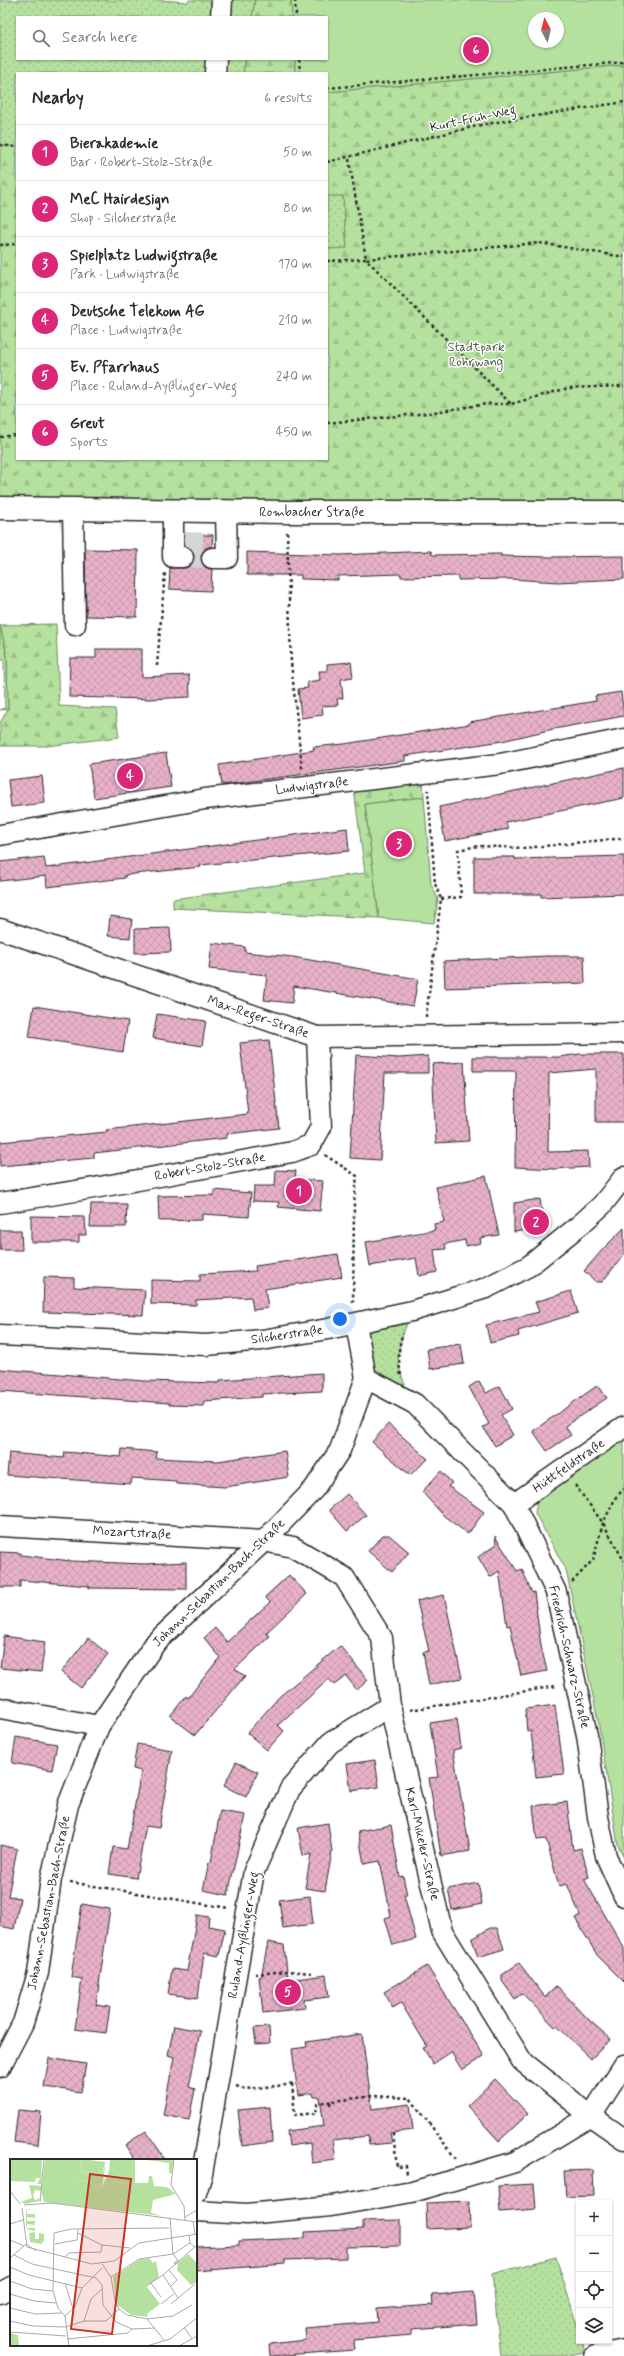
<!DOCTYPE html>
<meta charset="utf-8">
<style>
:root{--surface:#fff;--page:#f7f7f7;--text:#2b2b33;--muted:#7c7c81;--line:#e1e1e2;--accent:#db2777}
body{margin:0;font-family:Mynerve,sans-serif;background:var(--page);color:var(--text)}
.controls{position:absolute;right:12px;bottom:12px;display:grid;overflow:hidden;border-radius:0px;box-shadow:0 1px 3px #0004}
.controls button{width:36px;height:36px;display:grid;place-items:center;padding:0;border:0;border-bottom:1px solid var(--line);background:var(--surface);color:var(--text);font:20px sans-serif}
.compass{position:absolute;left:528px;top:12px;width:36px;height:36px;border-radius:50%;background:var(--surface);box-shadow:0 1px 3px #0004;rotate:353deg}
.you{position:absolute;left:340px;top:1319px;width:14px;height:14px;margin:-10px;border:3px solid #fff;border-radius:50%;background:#1a73e8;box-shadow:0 0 0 6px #1a73e833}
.badge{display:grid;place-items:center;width:26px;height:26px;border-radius:50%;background:var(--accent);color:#fff;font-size:13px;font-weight:700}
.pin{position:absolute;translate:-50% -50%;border:2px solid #fff;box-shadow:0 1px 4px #0006}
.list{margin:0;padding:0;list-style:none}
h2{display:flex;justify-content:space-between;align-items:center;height:52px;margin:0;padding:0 16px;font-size:17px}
h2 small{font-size:13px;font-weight:400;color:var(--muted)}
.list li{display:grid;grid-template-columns:26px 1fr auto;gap:12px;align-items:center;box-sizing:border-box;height:56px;padding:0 16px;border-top:1px solid var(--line)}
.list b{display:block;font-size:15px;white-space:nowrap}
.list p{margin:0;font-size:13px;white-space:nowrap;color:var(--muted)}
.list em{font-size:13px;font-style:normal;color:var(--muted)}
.icon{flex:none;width:22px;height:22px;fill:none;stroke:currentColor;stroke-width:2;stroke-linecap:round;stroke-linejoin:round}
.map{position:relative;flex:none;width:624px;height:2356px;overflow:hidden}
.search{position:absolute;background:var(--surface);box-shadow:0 1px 3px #0004;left:16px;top:16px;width:312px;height:44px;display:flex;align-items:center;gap:10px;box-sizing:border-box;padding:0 14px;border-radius:0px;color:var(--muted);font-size:15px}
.panel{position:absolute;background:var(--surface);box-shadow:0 1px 3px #0004;left:16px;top:72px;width:312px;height:388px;border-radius:0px}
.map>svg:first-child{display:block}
</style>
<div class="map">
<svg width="624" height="2356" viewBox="0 0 624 2356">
<defs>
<pattern id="grass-dots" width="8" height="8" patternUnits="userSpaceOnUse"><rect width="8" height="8" fill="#b5e19f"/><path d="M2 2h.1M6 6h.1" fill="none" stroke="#9cc189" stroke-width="1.8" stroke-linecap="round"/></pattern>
<pattern id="forest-firs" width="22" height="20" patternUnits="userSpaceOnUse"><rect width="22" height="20" fill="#b5e19f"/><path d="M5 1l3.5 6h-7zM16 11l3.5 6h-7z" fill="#9cc189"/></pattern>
<pattern id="building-cross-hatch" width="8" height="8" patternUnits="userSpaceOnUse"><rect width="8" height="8" fill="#e8b1c9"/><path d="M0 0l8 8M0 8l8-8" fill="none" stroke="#c798ad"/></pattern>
</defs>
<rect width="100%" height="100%" fill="#fff"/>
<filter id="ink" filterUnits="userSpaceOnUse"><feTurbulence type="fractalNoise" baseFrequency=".025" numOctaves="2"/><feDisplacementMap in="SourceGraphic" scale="8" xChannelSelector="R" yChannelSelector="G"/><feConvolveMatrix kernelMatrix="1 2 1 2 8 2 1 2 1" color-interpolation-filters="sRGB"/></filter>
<g filter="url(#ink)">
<!-- grass -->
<g fill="url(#grass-dots)" stroke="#708665">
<path d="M0 0H161L188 2 189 0H216L215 17H17V59H211L210 73H17V147L0 145Z"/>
<path d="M229 0H255L252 17H228Z"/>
<path d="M223 59H246L243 73H222Z"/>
<path d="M343 195 347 248 327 249V196Z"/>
<path d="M412 1311C395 1352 392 1364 415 1404L369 1375 360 1328Z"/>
<path d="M556 2257 579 2331V2341H582L585 2352 562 2356H501L492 2274Z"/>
</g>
<!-- forest -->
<g fill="url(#forest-firs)" stroke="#708665">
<path d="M255 0H291L292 17H252Z"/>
<path d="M246 59H295V73H243Z"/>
<path d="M624 65V504L0 503V145L17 147V459H327V249L347 248 343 196H327V92Z"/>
<path d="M56 624 59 706 115 709 119 737 47 746H0V723L8 709 7 657 0 625Z"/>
<path d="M423 778 424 797 365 804 379 918 173 908V899L365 873 354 789Z"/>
</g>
<!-- park -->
<g fill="#b5e19f" stroke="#708665" fill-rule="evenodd">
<path d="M291 0H624V65L327 92V73H295V59H327V17H292ZM534 18H558V42H534Z"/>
<path d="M0 625 7 657 8 709 0 710 5 708 4 660 0 659Z"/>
<path d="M424 797 431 884 438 899 434 923 379 918 365 804Z"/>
<path d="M624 1433V1858L618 1845 598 1720 566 1570 535 1513 537 1500Z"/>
</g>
<!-- building -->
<g fill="url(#building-cross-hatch)" stroke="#2b2b2b">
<path d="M184 535H213L212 546 206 548 201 558 202 564 212 569 211 591 169 589 170 568H183L193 562V552L184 546Z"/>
<path d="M85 549 138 550 137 617 86 616Z"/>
<path d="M431 551 432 555 501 554V556L552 557 624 556V579L558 582 510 579 458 580V576L401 577V574L338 576V580L301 579V575H247V552L340 555Z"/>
<path d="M96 649H142V677L189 675 190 697 150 699 69 697 70 658H96Z"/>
<path d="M351 662 353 677 341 679 343 698 337 699 338 705 322 706 323 715 301 718 298 689 308 688 307 682 320 680 319 671H327V664Z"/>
<path d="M621 692 624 716 549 730 502 741 405 756V761L222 785 219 765 314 750 313 747 344 744 470 724 469 722 596 701 595 696Z"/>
<path d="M166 753 171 787 94 798 89 764Z"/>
<path d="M624 768V798L506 822 508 829 445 841 439 807Z"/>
<path d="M42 776 45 803 11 807 8 780Z"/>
<path d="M347 828 349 851 200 865 201 867 125 875V878L47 887 46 876 0 881V862L44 857 46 868Z"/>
<path d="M624 856V894L541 897V894H474V857H515V859Z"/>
<path d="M110 916 132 919 130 938 108 936Z"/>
<path d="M170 928 171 952 135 953V929Z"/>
<path d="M212 943 245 947V952L293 957 418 979 413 1006 294 986 292 1003 264 1000 267 975 209 969Z"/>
<path d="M547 956H584L585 983 445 988 444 961Z"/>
<path d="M34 1006 128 1021 123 1052 29 1037Z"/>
<path d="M157 1014 206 1021 202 1046 153 1038Z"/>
<path d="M269 1040 279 1128 227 1134V1138L94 1153V1158L0 1166V1142L107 1132 106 1130 248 1114 240 1043Z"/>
<path d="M580 1054H624V1122H596V1069L549 1073 548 1152 588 1151 589 1167 554 1169 515 1167 516 1071H473V1057H559Z"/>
<path d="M356 1055 399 1058 428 1056V1073H385L380 1160 350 1158Z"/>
<path d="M464 1062 469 1141 436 1143 432 1064Z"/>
<path d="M276 1170 296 1171 295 1179 323 1181 320 1211 278 1207 279 1202 253 1201 254 1186H275Z"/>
<path d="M486 1176 499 1235 480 1238 481 1243 466 1246 465 1240 445 1244 446 1249 434 1250 437 1272 419 1276 416 1258 370 1266 366 1242 435 1230 434 1224 444 1222 436 1187Z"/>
<path d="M214 1190 251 1193 249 1217 202 1214V1220L159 1221 158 1196 214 1195Z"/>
<path d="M540 1199 544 1227 514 1232V1203Z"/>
<path d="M91 1204H127L126 1227H90Z"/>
<path d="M31 1216 85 1217 86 1235H79V1242H31Z"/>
<path d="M624 1228V1255L602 1282H596L584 1271 604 1248Z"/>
<path d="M0 1230H21L22 1250H0Z"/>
<path d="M338 1254 342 1277 265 1289 268 1308 253 1310 251 1297 196 1300V1305L151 1304V1280L200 1281V1274L256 1271 255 1266Z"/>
<path d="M44 1277 74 1278V1287L145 1290 143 1315 43 1312Z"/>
<path d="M571 1291 578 1313 518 1331 519 1336 490 1343 486 1325 539 1312 535 1302Z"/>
<path d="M461 1344 464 1364 430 1369 427 1349Z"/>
<path d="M0 1369 144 1381 220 1383V1380L322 1373V1391L262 1394V1397L204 1401 203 1406 169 1405V1403L0 1391Z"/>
<path d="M479 1381 486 1393 500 1386 512 1409 501 1415 513 1435 495 1446 483 1427 489 1424 469 1387Z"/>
<path d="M598 1385 607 1398 565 1426 571 1435 547 1451 533 1431Z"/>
<path d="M388 1424 428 1459 410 1475 372 1442Z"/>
<path d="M122 1449 157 1452 156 1458 218 1461 285 1451 289 1477 225 1487 176 1484V1481L132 1478 131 1484 7 1475 9 1453 64 1458 65 1452 121 1457Z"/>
<path d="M441 1471 452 1483 448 1486 484 1512 468 1534 444 1516 422 1492Z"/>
<path d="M347 1494 366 1515 347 1531 329 1510Z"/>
<path d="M383 1535H389L409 1552 392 1572 368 1551Z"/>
<path d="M495 1536 517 1571 522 1569 532 1593 534 1592 541 1646 547 1671 521 1676 510 1625 507 1626 499 1571 490 1577 478 1557 496 1545Z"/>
<path d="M0 1552 21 1553V1555L71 1561 144 1564 186 1562V1589L89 1588V1586L20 1580V1587H0Z"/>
<path d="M289 1575 307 1594 266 1633 270 1636 235 1669 245 1676 195 1735 170 1716 186 1696 188 1698 220 1657 204 1638 215 1628 227 1642 270 1602 265 1597Z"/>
<path d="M444 1595 462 1678 429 1685 423 1652 429 1651 417 1601Z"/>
<path d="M4 1636 45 1642 41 1672 0 1668Z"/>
<path d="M88 1638 108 1654 81 1688 61 1672Z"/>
<path d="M340 1646 368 1680 357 1690 346 1676 334 1685 329 1679 278 1725 284 1731 267 1750 247 1733 280 1696Z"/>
<path d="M555 1705 564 1774 536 1777 531 1731H527L525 1709Z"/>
<path d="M457 1719 461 1748 453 1750 470 1851 441 1856 429 1778 438 1777 430 1723Z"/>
<path d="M16 1737 57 1744 52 1770 12 1763Z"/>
<path d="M137 1744 172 1750 159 1828 146 1826 136 1878 109 1874 113 1847 127 1849 141 1771 133 1769Z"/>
<path d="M375 1760 379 1787 351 1791 347 1764Z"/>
<path d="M236 1762 258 1772 246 1797 224 1786Z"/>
<path d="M567 1802 573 1850 581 1848 589 1877 584 1879 624 1948V1982L597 1955 575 1918 580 1915 567 1884 559 1886 546 1839 537 1840 533 1806Z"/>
<path d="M220 1811 245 1815 228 1895 203 1890 209 1862 211 1863Z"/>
<path d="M328 1823 332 1852 325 1891 305 1888 311 1854 303 1856 298 1828Z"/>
<path d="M391 1825 400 1877 403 1876 407 1895H404L416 1939 393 1945 385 1918 391 1916 380 1861 364 1864 358 1831Z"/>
<path d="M0 1845 17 1849 8 1896 20 1898 14 1929 0 1926Z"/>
<path d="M478 1883 482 1904 452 1910 448 1889Z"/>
<path d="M310 1896 313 1924 283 1928 279 1900Z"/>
<path d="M82 1904 110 1909 96 2005 110 2007 106 2033 75 2029 82 1979 71 1977Z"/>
<path d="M197 1915 209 1917 208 1926 225 1929 219 1956 204 1953 198 1998 168 1994 172 1969 187 1971Z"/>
<path d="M490 1928H497L504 1949 478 1957 472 1939Z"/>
<path d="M268 1942 284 1945 288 1980 326 1975 329 1997 304 2000 305 2008 263 2013 259 1977H261Z"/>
<path d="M519 1963 545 1997 557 1986 590 2021 611 2039 591 2059 557 2026 555 2027 522 1993 515 1999 502 1981V1975Z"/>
<path d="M427 1966 484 2056 462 2070 451 2052 433 2064 423 2048 427 2046 401 2003 393 2008 384 1992Z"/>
<path d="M174 2026 200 2031 189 2087 195 2089 189 2120 163 2115 174 2057 168 2055Z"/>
<path d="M269 2027 270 2043 256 2044 254 2028Z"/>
<path d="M362 2034 372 2109 410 2104 413 2130 390 2133 392 2143 369 2145 368 2136 333 2140 336 2160 312 2163 310 2143 289 2146 287 2131 324 2126 320 2097H314L313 2093 298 2095 292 2049 307 2047 306 2042Z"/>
<path d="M49 2058 86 2064 81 2092 44 2087Z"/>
<path d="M495 2079 528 2114 499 2141 467 2106Z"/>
<path d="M270 2107 272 2142 242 2146 238 2110Z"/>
<path d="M18 2110 41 2112 38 2145 14 2142Z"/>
<path d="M146 2131 166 2160H135L125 2145Z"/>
<path d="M593 2170 594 2196 566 2197 564 2171Z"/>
<path d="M534 2184 536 2209 500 2212 498 2186Z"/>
<path d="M469 2201 470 2227 427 2229 426 2203Z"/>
<path d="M400 2220V2246L346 2247V2258L285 2260V2264L196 2271V2247L239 2245V2241L305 2238V2232L363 2229V2221Z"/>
<path d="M474 2292 477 2324 412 2329V2335L354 2340 355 2350 270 2356 269 2344 306 2340 305 2328 378 2322 377 2309 433 2305 432 2295Z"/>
</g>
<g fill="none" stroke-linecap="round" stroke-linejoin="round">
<!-- minor-tunnel -->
<g stroke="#d5d5d5" stroke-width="20" stroke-dasharray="20 10" stroke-linecap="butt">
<path d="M183 542 212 543"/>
<path d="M183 557 212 558"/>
</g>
<!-- minor casing -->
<g stroke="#2b2b2b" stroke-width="23">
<g id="minor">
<path d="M221 17 222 0"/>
<path d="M215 73 216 59"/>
<path d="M73 509 75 625"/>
<path d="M173 510V557H183"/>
<path d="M212 558H227L226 511"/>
<path d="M0 835 205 799 500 764 624 739"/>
<path d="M0 929 317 1037 624 1033"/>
<path d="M0 1203 94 1188 292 1152 311 1145 321 1127 317 1037"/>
<path d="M356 1324 366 1378 415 1404 514 1504 556 1592 587 1735 598 1817 606 1856 624 1896"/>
<path d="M0 1335 206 1345 262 1340 328 1329 412 1311 486 1288 529 1266 581 1224 602 1205 624 1177"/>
<path d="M514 1504 624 1427"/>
<path d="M0 1526 264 1541 293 1547 344 1577 382 1638 390 1706 442 1931 522 2061 591 2116 624 2139"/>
<path d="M0 1708 99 1726"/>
<path d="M0 2067 23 2023 38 1973 51 1879 68 1805 99 1726 156 1642 264 1541 314 1489 340 1450 366 1378"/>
<path d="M196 2193 202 2174 254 1871 290 1789 330 1743 390 1706"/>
<path d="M196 2211 247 2214 331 2206 412 2192 515 2162 591 2116 624 2065"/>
<path d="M0 2293 11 2287"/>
<path d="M595 2356 624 2350"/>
</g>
</g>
<!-- major casing -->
<g stroke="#2b2b2b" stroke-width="25">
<path id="major" d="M0 508 287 512H624"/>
</g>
<!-- path -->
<g stroke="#2b2b2b" stroke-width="2.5" stroke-dasharray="3 3" stroke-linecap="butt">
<path d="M295 0 296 17"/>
<path d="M299 59 300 73"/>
<path d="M327 88 624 62"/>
<path d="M0 145 17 147"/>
<path d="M349 159 366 259 539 243 624 257"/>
<path d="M327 162 485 124 624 102"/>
<path d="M0 245 17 244"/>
<path d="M327 261 366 259 511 404"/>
<path d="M327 423 428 413 487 404H511L568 388 624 386"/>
<path d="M0 437 17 435"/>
<path d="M287 532 291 662 302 769"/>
<path d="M157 666 165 573"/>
<path d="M441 899 461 897 458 850 478 846 524 848 624 838"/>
<path d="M426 1017 441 899 435 884 428 790"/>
<path d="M325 1155 357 1176 354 1203 353 1304"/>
<path d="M401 1375C398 1360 398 1347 403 1333"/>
<path d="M575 1485 603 1523 624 1561"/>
<path d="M572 1582 593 1560 603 1523 616 1497 624 1489"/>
<path d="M410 1710 557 1686"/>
<path d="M70 1882 228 1908"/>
<path d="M255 1974 288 1971 313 1973"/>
<path d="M292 2084 295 2115 316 2113 318 2103 373 2096 410 2098 456 2159"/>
<path d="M236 2086 245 2089 297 2084"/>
<path d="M330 2102 331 2108"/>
<path d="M393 2133 397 2167 406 2166 407 2174"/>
</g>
<!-- minor -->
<use href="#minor" stroke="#fff" stroke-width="20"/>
<!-- major -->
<use href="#major" stroke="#fff" stroke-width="22"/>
</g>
</g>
<g text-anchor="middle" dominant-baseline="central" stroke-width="3" stroke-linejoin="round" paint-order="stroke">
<!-- street labels -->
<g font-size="13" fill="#2b2b2b" stroke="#fff">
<text transform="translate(473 119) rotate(-12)">Kurt-Früh-Weg</text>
<text x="312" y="512">Rombacher Straße</text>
<text transform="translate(312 786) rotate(-7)">Ludwigstraße</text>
<text transform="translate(258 1017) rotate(19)">Max-Reger-Straße</text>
<text transform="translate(210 1167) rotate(-10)">Robert-Stolz-Straße</text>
<text transform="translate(287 1335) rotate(-8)">Silcherstraße</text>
<text transform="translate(569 1466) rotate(-35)">Hüttfeldstraße</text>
<text transform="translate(132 1533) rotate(3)">Mozartstraße</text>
<text transform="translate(219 1583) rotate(-44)">Johann-Sebastian-Bach-Straße</text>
<text transform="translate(569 1657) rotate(77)">Friedrich-Schwarz-Straße</text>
<text transform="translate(422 1844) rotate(77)">Karl-Mikeler-Straße</text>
<text transform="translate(49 1903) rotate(-79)">Johann-Sebastian-Bach-Straße</text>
<text transform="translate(244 1935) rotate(-80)">Ruland-Ayßlinger-Weg</text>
</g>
<!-- park labels -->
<g font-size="13" fill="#4e5848" stroke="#fff">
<text x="476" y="347">Stadtpark<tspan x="476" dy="15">Rohrwang</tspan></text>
</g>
</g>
<!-- overview -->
<g transform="translate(10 2159)">
<rect width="187" height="187" fill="#fff"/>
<path d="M51 0H72L70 12 92 16 96 3 92 28 58 17 48 3ZM17 50 21 51H17V55H25V59L17 58V62H25V66L17 65V69H25V72L17 70 16 66V53ZM25 73V80H29V74L34 75V82L31 85 20 83 19 74ZM0 174 8 176 9 187H0Z" fill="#b5e19f"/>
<path d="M35 0H51L48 3 57 11 58 17 92 28 99 12V23L121 24 123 0H125V24H138L139 17H142L144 27 157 28 166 35 143 41 141 54 152 57 34 43 31 32 25 31 23 37 25 41 30 39 29 42 16 45 10 43 22 39 19 26 32 27ZM128 0H164L162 14H159V4Z" fill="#b5e19f"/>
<path d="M32 0 31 25H27L30 19H26L25 23 0 22 1 1ZM72 0 95 3 92 16 70 12ZM100 0H123L122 24 98 23ZM178 95 187 104V123L181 126 167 111 168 104 165 106 163 104 167 101 169 103ZM139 99 143 104 146 102 149 118 137 128 150 145 138 154 137 158 121 156 106 145 103 118 130 100Z" fill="#b5e19f"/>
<path fill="none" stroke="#aaa" stroke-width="1" d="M164 0 161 26 174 47 175 61M0 32 10 45M30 43 34 0M14 46 42 44 187 63M12 49 17 88 82 105 104 102 129 84 187 75M175 58 187 51M160 59 163 95 169 103M183 62 185 75M0 65 13 61M68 74 92 86 120 89M179 76 180 84 185 88M0 81 14 87M16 85 26 92M45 85 67 81 68 70M4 96 22 105 86 119 92 126 93 146 106 163 122 170 145 169M55 98 59 94 91 93 92 86M0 99 16 85M92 105 101 118 105 142 109 150 117 156 137 160 154 181M0 108 19 116 72 129M159 111 167 121 161 127M153 116 168 139M101 118 129 100 163 95 180 84M0 122 22 130 43 132M55 124 63 150M141 124 151 138M139 125 153 116 187 86M0 135 24 142 46 144M151 145 164 135M161 145 185 125M0 149 25 155 52 154M55 157 65 148 72 129 92 109M137 160 163 157 182 146M0 162 23 167 55 168 74 162H96L109 150M74 162 81 140 92 130M174 168 182 180M0 173 56 177M57 180 118 174 122 170M59 187 55 157 48 149 43 132 44 74 61 70 159 69M137 187 160 180 187 159M169 187 187 177"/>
<path fill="#c8321e" fill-opacity="0.15" stroke="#c8321e" stroke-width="2" d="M80 15 121 20 102 175 61 170Z"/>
<rect width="187" height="187" fill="none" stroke="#2b2b2b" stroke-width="2"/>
</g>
</svg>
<div class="controls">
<button>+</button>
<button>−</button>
<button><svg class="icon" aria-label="locate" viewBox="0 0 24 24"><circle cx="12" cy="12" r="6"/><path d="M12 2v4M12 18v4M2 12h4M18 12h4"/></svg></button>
<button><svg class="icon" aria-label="layers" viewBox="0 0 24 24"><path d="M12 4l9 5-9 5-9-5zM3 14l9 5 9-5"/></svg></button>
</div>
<svg class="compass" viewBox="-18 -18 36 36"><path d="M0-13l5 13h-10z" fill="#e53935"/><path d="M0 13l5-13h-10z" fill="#7c7c81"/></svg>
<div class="you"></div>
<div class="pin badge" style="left:299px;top:1191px">1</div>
<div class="pin badge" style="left:536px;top:1222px">2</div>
<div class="pin badge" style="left:399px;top:844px">3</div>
<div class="pin badge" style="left:130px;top:776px">4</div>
<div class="pin badge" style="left:288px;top:1992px">5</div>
<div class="pin badge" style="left:476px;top:50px">6</div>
<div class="search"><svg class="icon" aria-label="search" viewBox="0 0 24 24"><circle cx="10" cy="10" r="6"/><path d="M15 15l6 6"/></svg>Search here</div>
<section class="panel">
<h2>Nearby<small>6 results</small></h2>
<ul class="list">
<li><span class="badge">1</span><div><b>Bierakademie</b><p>Bar · Robert-Stolz-Straße</p></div><em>50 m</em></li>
<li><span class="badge">2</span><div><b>MeC Hairdesign</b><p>Shop · Silcherstraße</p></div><em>80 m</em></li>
<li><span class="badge">3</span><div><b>Spielplatz Ludwigstraße</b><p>Park · Ludwigstraße</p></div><em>170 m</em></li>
<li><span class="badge">4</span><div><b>Deutsche Telekom AG</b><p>Place · Ludwigstraße</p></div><em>210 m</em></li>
<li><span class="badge">5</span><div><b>Ev. Pfarrhaus</b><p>Place · Ruland-Ayßlinger-Weg</p></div><em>240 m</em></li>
<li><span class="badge">6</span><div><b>Greut</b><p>Sports</p></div><em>450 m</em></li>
</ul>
</section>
</div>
